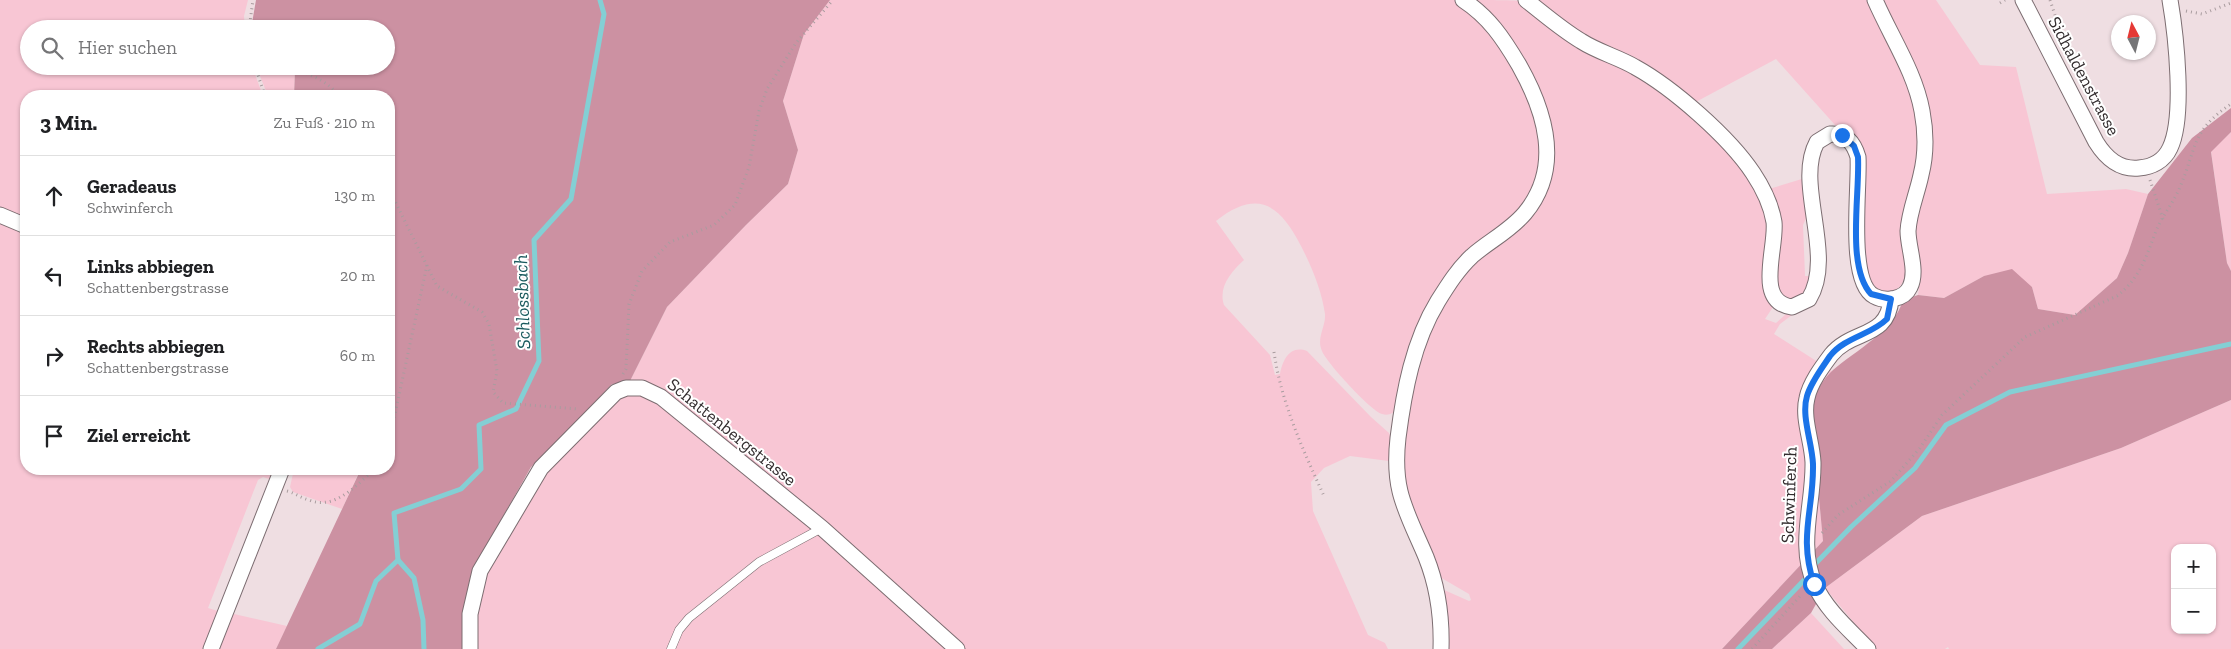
<!DOCTYPE html>
<html lang="de">
<meta charset="utf-8">
<style>
:root{--surface:#fff;--page:#f2f2f2;--text:#202124;--muted:#757577;--line:#e0e0e0}
body{margin:0;font-family:"Zilla Slab",serif;background:var(--page);color:var(--text)}
.controls{position:absolute;right:15px;bottom:15px;display:grid;overflow:hidden;border-radius:10px;box-shadow:0 1px 4px #0004}
.controls button{width:45px;height:45px;display:grid;place-items:center;padding:0;border:0;border-bottom:1px solid var(--line);background:var(--surface);color:var(--text);font:25px sans-serif}
.compass{position:absolute;left:2111px;top:15px;width:45px;height:45px;border-radius:50%;background:var(--surface);box-shadow:0 1px 4px #0004;rotate:353deg}
.stop{position:absolute;width:15px;height:15px;margin:-11px;border:4px solid #1a73e8;border-radius:50%;background:#fff}
.stop.end{background:#1a73e8;border-color:#fff;box-shadow:0 1px 5px #0008}
.list{margin:0;padding:0;list-style:none}
h2{display:flex;justify-content:space-between;align-items:center;height:65px;margin:0;padding:0 20px;font-size:21px}
h2 small{font-size:16px;font-weight:400;color:var(--muted)}
.list li{display:grid;grid-template-columns:32px 1fr auto;gap:15px;align-items:center;box-sizing:border-box;height:80px;padding:0 20px;border-top:1px solid var(--line)}
.list b{display:block;font-size:19px;white-space:nowrap}
.list p{margin:0;font-size:16px;white-space:nowrap;color:var(--muted)}
.list em{font-size:16px;font-style:normal;color:var(--muted)}
.icon{flex:none;width:28px;height:28px;fill:none;stroke:currentColor;stroke-width:2;stroke-linecap:round;stroke-linejoin:round}
.map{position:relative;flex:none;width:2231px;height:649px;overflow:hidden}
.search{position:absolute;background:var(--surface);box-shadow:0 1px 4px #0004;left:20px;top:20px;width:375px;height:55px;display:flex;align-items:center;gap:12px;box-sizing:border-box;padding:0 18px;border-radius:28px;color:var(--muted);font-size:19px}
.panel{position:absolute;background:var(--surface);box-shadow:0 1px 4px #0004;left:20px;top:90px;width:375px;height:385px;border-radius:20px}
.map>svg:first-child{display:block}
</style>
<div class="map">
<svg width="2231" height="649" viewBox="0 0 2231 649">
<rect width="100%" height="100%" fill="#efdee2"/>
<!-- green -->
<g fill="#f8c6d4" fill-rule="evenodd">
<path d="M0 0H248L244 16 245 29H29V66H252L263 96H26V222L0 211Z"/>
<path d="M830 0H1455L1478 16 1527 89 1542 138 1538 172 1532 191 1523 207 1459 263 1398 408C1394 413 1389 416 1382 414 1371 411 1326 362 1322 351 1316 338 1326 327 1325 314 1322 292 1312 267 1301 246 1280 205 1258 188 1216 221L1244 260C1231 272 1218 287 1224 305L1270 355 1275 375 1280 374C1283 359 1290 345 1307 351L1371 417 1389 433 1391 439 1389 461 1350 456 1324 468 1311 482 1313 511 1368 635 1385 643 1388 649H476L478 591 536 484 629 383 667 307 746 225 788 184 798 150 783 101 804 34Z"/>
<path d="M1472 0C1484 0 1511 0 1521 1 1538 7 1560 25 1576 35 1646 79 1740 135 1767 218 1776 243 1755 286 1773 307L1765 319 1776 323 1786 314 1792 315 1780 324 1774 334 1832 371 1810 401 1823 541 1722 649H1445L1442 589 1469 601 1471 600 1469 594 1438 576 1402 484V436L1419 356 1441 304 1472 262 1528 218 1550 130Z"/>
<path d="M1534 0H1870L1909 82 1920 132 1907 268C1902 287 1901 291 1881 292L1864 278 1863 161 1842 128 1835 125 1776 59 1692 104 1592 42Z"/>
<path d="M1880 0H1936L1980 65 2016 67 2047 194 2126 189 2148 194 2128 253 2117 278 2075 315 2038 309 2032 287 1984 276 1944 298 1918 295 1921 274 1913 234 1930 162 1933 140 1932 126 1928 106Z"/>
<path d="M256 66H286L295 71 294 96H268Z"/>
<path d="M2231 132V271L2227 263 2211 151Z"/>
<path d="M1805 178 1808 214 1803 225 1805 276H1810L1814 270 1804 295 1788 301 1777 291 1769 189Z"/>
<path d="M0 219 26 230V469H275L272 480 263 477 258 480 208 608 218 611 206 649H0Z"/>
<path d="M2231 400V649H1949L1948 647 1945 649H1876L1825 588 1922 516 2121 448ZM2175 548H2212V630H2175Z"/>
<path d="M294 469H358L360 470 342 509 293 492 290 487Z"/>
<path d="M1811 613 1844 649H1772Z"/>
<path d="M234 614 287 626 276 649H216L229 618Z"/>
</g>
<!-- forest -->
<g fill="#cc91a2">
<path d="M256 0H830L804 34 783 101 798 150 788 184 746 225 667 307 629 383 612 384 562 439 531 467 479 559 467 649H276L360 471 358 469H389V96H294L295 71 286 66H386V29H251Z"/>
<path d="M2231 108V132L2211 152 2227 263 2231 271V400L2121 448 1922 516 1825 588 1811 613 1772 649H1722L1823 541 1810 401C1817 391 1824 378 1833 370 1855 351 1895 330 1903 300L1918 295 1944 298 1984 276 2012 269 2032 287 2038 309 2075 315 2117 278 2128 253 2148 194 2192 138Z"/>
</g>
<g fill="none" stroke-linecap="round" stroke-linejoin="round">
<!-- stream -->
<g stroke="#84cfd4" stroke-width="5">
<path d="M398 560 414 578 423 620 424 649"/>
<path d="M1816 563 1851 527 1915 468 1946 425 2010 392 2231 344"/>
<path d="M318 649 360 624 376 581 398 560 394 513 461 489 481 469 479 425 516 409 539 361 534 240 571 199 604 14 600 0"/>
<path d="M1738 649 1808 576"/>
</g>
<!-- service casing -->
<g stroke="#7c6d71" stroke-width="9">
<path id="service" d="M671 649 679 630 689 618 759 562 822 528"/>
</g>
<!-- minor casing -->
<g stroke="#7c6d71" stroke-width="17">
<g id="minor">
<path d="M1526 0C1544 14 1561 29 1581 41 1598 52 1618 57 1635 67 1673 88 1729 137 1753 173 1763 188 1771 204 1774 222 1777 248 1754 302 1792 307L1809 299C1836 255 1794 184 1817 142L1830 134C1846 133 1854 143 1858 157 1860 186 1847 282 1874 296 1885 302 1904 300 1910 287 1918 271 1908 248 1908 231 1909 212 1917 194 1921 175 1926 155 1926 132 1922 111 1915 72 1891 37 1875 0"/>
<path d="M2023 0 2096 142C2106 158 2119 170 2139 168 2152 167 2164 161 2170 148 2185 117 2176 35 2170 0"/>
<path d="M0 215 26 226"/>
<path d="M211 649 282 469"/>
<path d="M470 649V614L480 571 541 468 616 392 626 388H642L661 397 822 528 957 649"/>
<path d="M1441 649C1442 617 1438 587 1426 557 1406 510 1392 491 1398 438 1404 391 1413 342 1438 301 1448 285 1458 269 1472 256 1489 241 1510 231 1525 213 1563 167 1545 111 1519 65 1503 38 1489 17 1463 0"/>
<path d="M1868 649C1850 630 1826 610 1815 585 1797 544 1814 504 1813 462 1812 441 1802 418 1807 398 1810 383 1822 367 1831 355 1852 329 1888 339 1891 299"/>
</g>
</g>
<!-- path -->
<g stroke="#a99c9f" stroke-width="3" stroke-dasharray="1 4" stroke-linecap="butt">
<path d="M2050 0 2055 15"/>
<path d="M2000 3 2005 0"/>
<path d="M2186 11 2202 14 2231 3"/>
<path d="M249 29 253 0"/>
<path d="M255 66 265 96"/>
<path d="M288 66C305 73 329 80 338 96"/>
<path d="M2150 180 2163 219"/>
<path d="M389 189 437 286 482 312 489 324 497 371 493 392 503 403 578 409"/>
<path d="M1274 352C1281 402 1303 450 1324 496"/>
<path d="M623 374 626 369 629 304 642 271 670 242 714 225 735 205 749 167 759 111 767 89 796 43 833 0"/>
<path d="M389 442 427 265"/>
<path d="M287 491C295 493 301 498 309 500 335 511 357 484 375 469"/>
<path d="M1822 533 1838 515 1891 481 1920 448 1942 415 2025 337 2117 296C2140 278 2146 257 2156 231 2162 216 2174 202 2180 187 2197 147 2191 131 2231 104"/>
<path d="M1752 649 1802 594"/>
</g>
<!-- service -->
<use href="#service" stroke="#fff" stroke-width="8"/>
<!-- minor -->
<use href="#minor" stroke="#fff" stroke-width="15"/>
</g>
<g fill="none" stroke-linecap="round" stroke-linejoin="round">
<!-- route -->
<path stroke="#1a73e8" stroke-width="6" d="M1814 584C1798 536 1814 510 1813 464 1812 442 1801 416 1807 396 1811 382 1822 368 1830 356 1845 337 1871 335 1887 319L1891 299 1871 294C1846 267 1860 194 1858 157L1854 146 1842 135"/>
</g>
<g text-anchor="middle" dominant-baseline="central" stroke-width="4" stroke-linejoin="round" paint-order="stroke">
<!-- street labels -->
<g font-size="18" fill="#322c2e" stroke="#fff">
<text transform="translate(2084 76) rotate(62)">Sidhaldenstrasse</text>
<text transform="translate(732 432) rotate(39)">Schattenbergstrasse</text>
<text transform="translate(1789 495) rotate(-88)">Schwinferch</text>
</g>
<!-- water labels -->
<g font-size="19" font-style="italic" fill="#1a5a5e" stroke="#fff">
<text transform="translate(522 302) rotate(-92)">Schlossbach</text>
</g>
</g>
</svg>
<div class="controls">
<button>+</button>
<button>−</button>
</div>
<svg class="compass" viewBox="-18 -18 36 36"><path d="M0-13l5 13h-10z" fill="#e53935"/><path d="M0 13l5-13h-10z" fill="#757577"/></svg>
<div class="stop" style="left:1814px;top:584px"></div>
<div class="stop end" style="left:1842px;top:135px"></div>
<div class="search"><svg class="icon" aria-label="search" viewBox="0 0 24 24"><circle cx="10" cy="10" r="6"/><path d="M15 15l6 6"/></svg>Hier suchen</div>
<section class="panel">
<h2>3 Min.<small>Zu Fuß · 210 m</small></h2>
<ul class="list">
<li><svg class="icon" aria-label="ahead" viewBox="0 0 24 24"><path d="M12 20V5M6 11l6-6 6 6"/></svg><div><b>Geradeaus</b><p>Schwinferch</p></div><em>130 m</em></li>
<li><svg class="icon" aria-label="left" viewBox="0 0 24 24"><path d="M17 20v-9H6M10 6l-5 5 5 5"/></svg><div><b>Links abbiegen</b><p>Schattenbergstrasse</p></div><em>20 m</em></li>
<li><svg class="icon" aria-label="right" viewBox="0 0 24 24"><path d="M7 20v-9h11M14 6l5 5-5 5"/></svg><div><b>Rechts abbiegen</b><p>Schattenbergstrasse</p></div><em>60 m</em></li>
<li><svg class="icon" aria-label="arrive" viewBox="0 0 24 24"><path d="M6 21V4h12l-3 4 3 4H6"/></svg><div><b>Ziel erreicht</b></div></li>
</ul>
</section>
</div>
